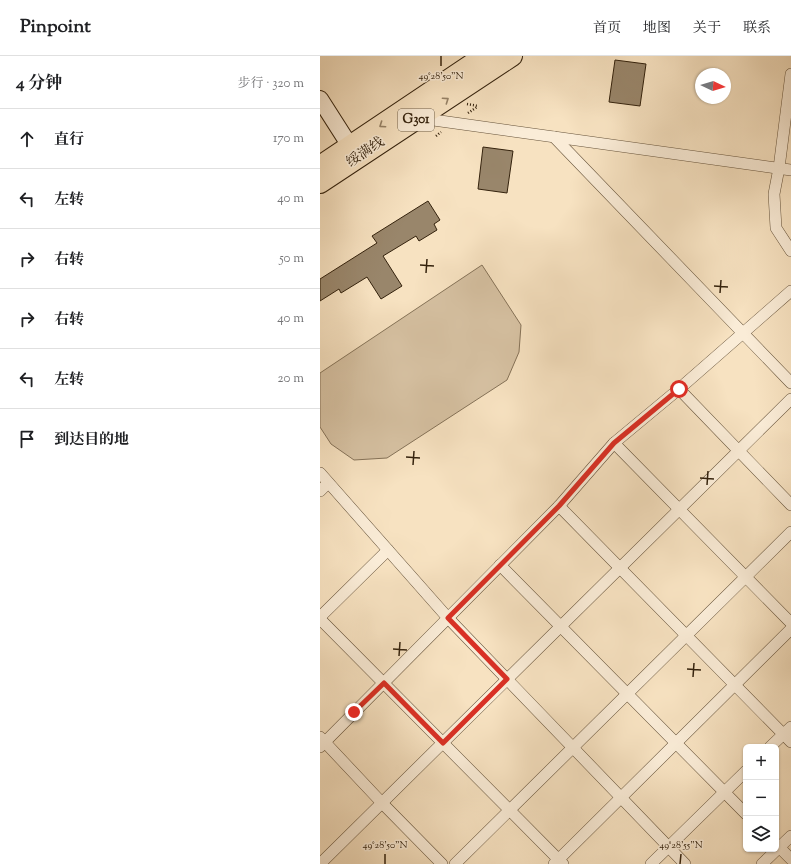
<!DOCTYPE html>
<html lang="zh">
<meta charset="utf-8">
<style>
:root{--surface:#fff;--page:#f2f2f2;--text:#202124;--muted:#757577;--line:#e0e0e0}
body{margin:0;font-family:"Sorts Mill Goudy","Noto Serif SC",serif;background:var(--page);color:var(--text)}
.controls{position:absolute;right:12px;bottom:12px;display:grid;overflow:hidden;border-radius:6px;box-shadow:0 1px 3px #0004}
.controls button{width:36px;height:36px;display:grid;place-items:center;padding:0;border:0;border-bottom:1px solid var(--line);background:var(--surface);color:var(--text);font:20px sans-serif}
.compass{position:absolute;left:375px;top:12px;width:36px;height:36px;border-radius:50%;background:var(--surface);box-shadow:0 1px 3px #0004;rotate:94deg}
.stop{position:absolute;width:12px;height:12px;margin:-9px;border:3px solid #d93025;border-radius:50%;background:#fff}
.stop.end{background:#d93025;border-color:#fff;box-shadow:0 1px 4px #0008}
.list{margin:0;padding:0;list-style:none}
h2{display:flex;justify-content:space-between;align-items:center;height:52px;margin:0;padding:0 16px;font-size:17px}
h2 small{font-size:13px;font-weight:400;color:var(--muted)}
.list li{display:grid;grid-template-columns:26px 1fr auto;gap:12px;align-items:center;box-sizing:border-box;height:60px;padding:0 16px;border-top:1px solid var(--line)}
.list b{display:block;font-size:15px;white-space:nowrap}
.list em{font-size:13px;font-style:normal;color:var(--muted)}
.icon{flex:none;width:22px;height:22px;fill:none;stroke:currentColor;stroke-width:2;stroke-linecap:round;stroke-linejoin:round}
.map{position:relative;flex:none;width:471px;height:808px;overflow:hidden}
header{display:flex;align-items:center;gap:24px;box-sizing:border-box;height:56px;padding:0 20px;background:var(--surface);border-bottom:1px solid var(--line)}
header strong{font-size:19px}
nav{display:flex;gap:22px;margin-inline-start:auto;font-size:14px}
main{display:flex}
aside{flex:1;background:var(--surface)}
.map>svg:first-child{display:block}
</style>
<header>
<strong>Pinpoint</strong>
<nav><a>首页</a><a>地图</a><a>关于</a><a>联系</a></nav>
</header>
<main>
<aside>
<h2>4 分钟<small>步行 · 320 m</small></h2>
<ul class="list">
<li><svg class="icon" aria-label="ahead" viewBox="0 0 24 24"><path d="M12 20V5M6 11l6-6 6 6"/></svg><div><b>直行</b></div><em>170 m</em></li>
<li><svg class="icon" aria-label="left" viewBox="0 0 24 24"><path d="M17 20v-9H6M10 6l-5 5 5 5"/></svg><div><b>左转</b></div><em>40 m</em></li>
<li><svg class="icon" aria-label="right" viewBox="0 0 24 24"><path d="M7 20v-9h11M14 6l5 5-5 5"/></svg><div><b>右转</b></div><em>50 m</em></li>
<li><svg class="icon" aria-label="right" viewBox="0 0 24 24"><path d="M7 20v-9h11M14 6l5 5-5 5"/></svg><div><b>右转</b></div><em>40 m</em></li>
<li><svg class="icon" aria-label="left" viewBox="0 0 24 24"><path d="M17 20v-9H6M10 6l-5 5 5 5"/></svg><div><b>左转</b></div><em>20 m</em></li>
<li><svg class="icon" aria-label="arrive" viewBox="0 0 24 24"><path d="M6 21V4h12l-3 4 3 4H6"/></svg><div><b>到达目的地</b></div></li>
</ul>
</aside>
<div class="map">
<svg width="471" height="808" viewBox="0 0 471 808">
<rect width="100%" height="100%" fill="#f7e2c1"/>
<filter id="stains"><feTurbulence type="fractalNoise" baseFrequency=".005" numOctaves="4"/><feColorMatrix values="0 0 0 0 .2 0 0 0 0 .09 0 0 0 0 .02 0 0 0 .5 -.17"/></filter>
<radialGradient id="worn" r=".72"><stop offset=".6" stop-color="#630" stop-opacity="0"/><stop offset="1" stop-color="#630" stop-opacity=".3"/></radialGradient>
<!-- green -->
<path fill="#d6c1a2" stroke="#857258" d="M162 209 201 269 199 296 187 324 67 402 34 404 11 388 0 371V317Z"/>
<!-- building -->
<g fill="#99866b" stroke="#34220d">
<path d="M295 4 326 8 320 50 289 46Z"/>
<path d="M163 91 193 95 187 137 158 133Z"/>
<path d="M108 145 120 164 114 168 117 174 99 185 96 180 63 200 82 230 61 243 47 221 21 237 19 233 0 245V223L57 187 52 180Z"/>
</g>
<g fill="none" stroke-linecap="round" stroke-linejoin="round">
<!-- street casing -->
<g stroke="#65523a" stroke-width="12">
<g id="street">
<path d="M471 18 459 112 454 138 456 172 471 195"/>
<path d="M99 62 471 114"/>
<path d="M234 81 471 327"/>
<path d="M359 333 471 449"/>
<path d="M294 387 471 567"/>
<path d="M0 417 128 562 365 808"/>
<path d="M0 435 8 427"/>
<path d="M239 450 471 686"/>
<path d="M180 509 426 758"/>
<path d="M0 561 68 494"/>
<path d="M0 563 243 808"/>
<path d="M0 681 62 747 122 808"/>
<path d="M0 691 239 450 294 387 359 333 471 235"/>
<path d="M450 691 471 671"/>
<path d="M456 788 471 803"/>
<path d="M0 808 471 343"/>
<path d="M135 808 471 476"/>
<path d="M234 808 471 573"/>
<path d="M331 808 426 715"/>
<path d="M442 808 471 780"/>
</g>
</g>
<!-- secondary casing -->
<g stroke="#34220d" stroke-width="18">
<path id="secondary" d="M0 43 30 90"/>
</g>
<!-- highway casing -->
<g stroke="#34220d" stroke-width="22">
<g id="highway">
<path d="M0 110 164 0"/>
<path d="M0 127 192 0"/>
</g>
</g>
<!-- path -->
<g stroke="#34220d" stroke-width="2.5" stroke-dasharray="1 2" stroke-linecap="butt">
<path d="M147 48 158 50"/>
<path d="M148 57 157 51"/>
<path d="M116 80 121 76"/>
</g>
<!-- street -->
<use href="#street" stroke="#faecd7" stroke-width="11"/>
<!-- secondary -->
<use href="#secondary" stroke="#faecd7" stroke-width="16"/>
<!-- highway -->
<use href="#highway" stroke="#f7e2c1" stroke-width="20"/>
</g>
<!-- one-way arrows -->
<defs><path id="oneway-chevron" d="M-2-3.5L2.5 0L-2 3.5" fill="none" stroke-width="1.6" stroke-linecap="round" stroke-linejoin="round"/></defs>
<g stroke="#968267">
<use href="#oneway-chevron" transform="translate(126 44) rotate(-34)"/>
<use href="#oneway-chevron" transform="translate(62 69) rotate(146)"/>
</g>
<g fill="none" stroke-linecap="round" stroke-linejoin="round">
<!-- route -->
<path stroke="#d93025" stroke-width="5" d="M34 656 64 627 123 687 187 623 128 562 239 450 294 387 359 333"/>
</g>
<!-- ticks -->
<path fill="none" stroke="#34220d" stroke-width="1.5" d="M121 10V0M100 209 114 210M106 217 107 203M394 230 408 231M400 237 401 224M86 401 100 402M93 409 94 395M380 422 394 423M387 429 388 415M73 593 87 594M79 600 80 586M367 613 381 614M373 621 374 607M65 808V798M360 808 361 798"/>
<g text-anchor="middle" dominant-baseline="central" stroke-width="3" stroke-linejoin="round" paint-order="stroke">
<!-- shield labels -->
<rect fill="#faecd7" stroke="#6f5f4a" stroke-width="1" x="78" y="53" width="36" height="22" rx="3"/>
<g font-size="13" font-weight="bold" fill="#34220d">
<text x="96" y="64">G301</text>
</g>
<!-- street labels -->
<g font-size="14" fill="#34220d" stroke="#faecd7">
<text transform="translate(46 97) rotate(-34)">绥满线</text>
</g>
</g>
<g font-size="10" text-anchor="middle" fill="#34220d" stroke="#faecd7" stroke-width="3" stroke-linejoin="round" paint-order="stroke">
<text x="121" y="23">49°28'50"N</text>
<text x="65" y="792">49°28'50"N</text>
<text x="361" y="792">49°28'55"N</text>
</g>
<rect width="100%" height="100%" filter="url(#stains)"/>
<rect width="100%" height="100%" fill="url(#worn)"/>
</svg>
<div class="controls">
<button>+</button>
<button>−</button>
<button><svg class="icon" aria-label="layers" viewBox="0 0 24 24"><path d="M12 4l9 5-9 5-9-5zM3 14l9 5 9-5"/></svg></button>
</div>
<svg class="compass" viewBox="-18 -18 36 36"><path d="M0-13l5 13h-10z" fill="#e53935"/><path d="M0 13l5-13h-10z" fill="#757577"/></svg>
<div class="stop" style="left:359px;top:333px"></div>
<div class="stop end" style="left:34px;top:656px"></div>
</div>
</main>
